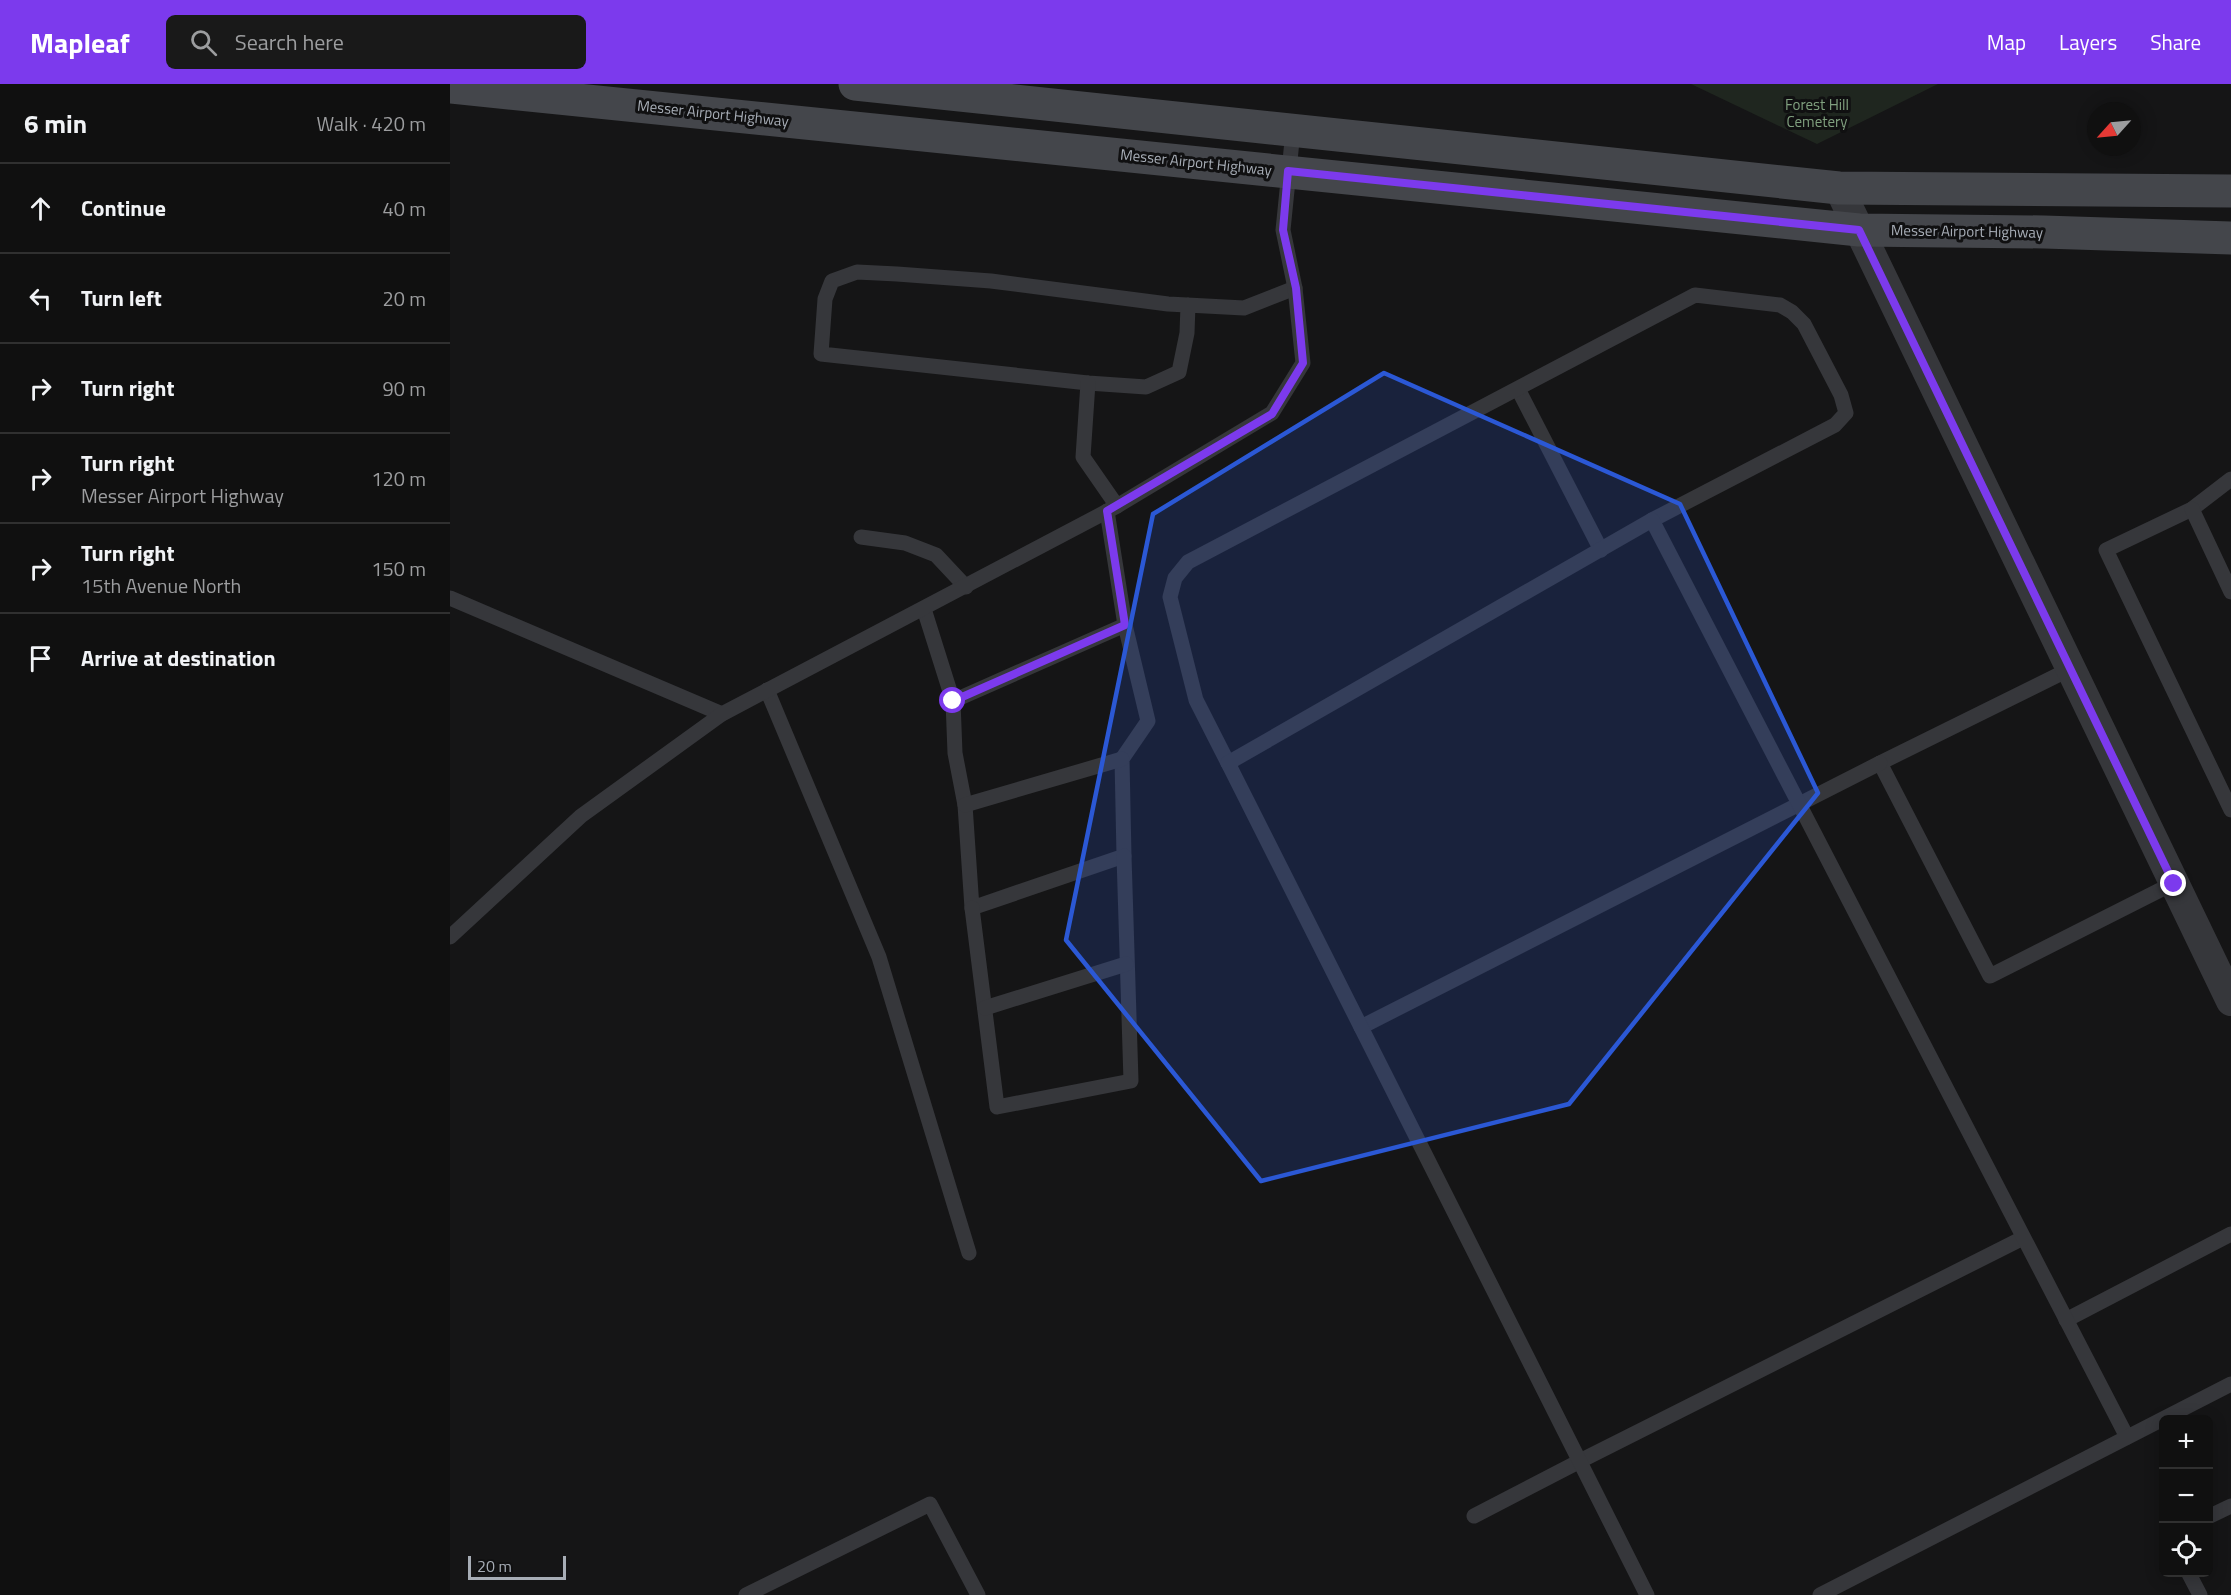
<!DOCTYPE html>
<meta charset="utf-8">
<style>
:root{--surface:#101010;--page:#191919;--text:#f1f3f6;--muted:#9c9d9f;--line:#303030;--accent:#7c3aed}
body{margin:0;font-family:"Titillium Web",sans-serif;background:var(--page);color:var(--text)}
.controls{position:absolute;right:18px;bottom:18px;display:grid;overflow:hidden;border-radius:9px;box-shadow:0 3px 15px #0003}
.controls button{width:54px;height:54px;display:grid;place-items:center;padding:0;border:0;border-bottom:2px solid var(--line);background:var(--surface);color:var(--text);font:30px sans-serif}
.compass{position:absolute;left:1637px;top:18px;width:54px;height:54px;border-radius:50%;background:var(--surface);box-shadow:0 3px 15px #0003;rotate:243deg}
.scale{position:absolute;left:18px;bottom:15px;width:98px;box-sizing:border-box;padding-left:6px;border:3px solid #a7adb6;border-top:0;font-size:16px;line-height:21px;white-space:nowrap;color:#a7adb6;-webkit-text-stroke:4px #101011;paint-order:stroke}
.stop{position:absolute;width:18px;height:18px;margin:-14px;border:4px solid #7c3aed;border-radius:50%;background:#fff}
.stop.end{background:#7c3aed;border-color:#fff;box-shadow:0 2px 6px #0008}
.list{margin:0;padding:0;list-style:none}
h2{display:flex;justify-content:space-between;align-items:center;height:78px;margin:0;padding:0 24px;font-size:26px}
h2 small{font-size:20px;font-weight:400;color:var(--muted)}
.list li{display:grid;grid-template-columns:39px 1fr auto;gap:18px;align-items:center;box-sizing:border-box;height:90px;padding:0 24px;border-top:2px solid var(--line)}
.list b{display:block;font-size:22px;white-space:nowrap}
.list p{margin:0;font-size:20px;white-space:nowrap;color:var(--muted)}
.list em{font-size:20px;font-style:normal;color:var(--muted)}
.icon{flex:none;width:33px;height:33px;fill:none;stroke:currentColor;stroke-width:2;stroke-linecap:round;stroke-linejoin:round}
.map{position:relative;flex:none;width:1781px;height:1511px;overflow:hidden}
header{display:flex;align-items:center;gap:36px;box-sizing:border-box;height:84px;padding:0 30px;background:var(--accent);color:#fff}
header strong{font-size:28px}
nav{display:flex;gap:33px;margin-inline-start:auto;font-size:21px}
.search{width:420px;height:54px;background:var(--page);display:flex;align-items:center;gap:15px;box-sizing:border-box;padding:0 21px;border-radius:9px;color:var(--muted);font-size:22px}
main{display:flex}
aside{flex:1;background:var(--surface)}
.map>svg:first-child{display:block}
</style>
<header>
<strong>Mapleaf</strong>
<div class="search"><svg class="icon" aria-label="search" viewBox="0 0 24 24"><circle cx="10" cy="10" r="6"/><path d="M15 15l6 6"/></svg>Search here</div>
<nav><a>Map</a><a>Layers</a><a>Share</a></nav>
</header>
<main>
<aside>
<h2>6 min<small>Walk · 420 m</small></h2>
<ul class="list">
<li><svg class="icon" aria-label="ahead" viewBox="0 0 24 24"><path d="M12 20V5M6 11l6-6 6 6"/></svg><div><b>Continue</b></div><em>40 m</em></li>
<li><svg class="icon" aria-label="left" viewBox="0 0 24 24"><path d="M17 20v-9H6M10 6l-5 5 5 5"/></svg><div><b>Turn left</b></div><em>20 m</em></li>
<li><svg class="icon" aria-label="right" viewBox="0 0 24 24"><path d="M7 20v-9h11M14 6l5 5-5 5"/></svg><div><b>Turn right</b></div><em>90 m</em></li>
<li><svg class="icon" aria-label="right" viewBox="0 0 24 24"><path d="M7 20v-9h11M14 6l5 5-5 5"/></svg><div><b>Turn right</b><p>Messer Airport Highway</p></div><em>120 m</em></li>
<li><svg class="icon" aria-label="right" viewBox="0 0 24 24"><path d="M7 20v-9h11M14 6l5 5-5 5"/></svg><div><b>Turn right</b><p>15th Avenue North</p></div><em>150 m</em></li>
<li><svg class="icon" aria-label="arrive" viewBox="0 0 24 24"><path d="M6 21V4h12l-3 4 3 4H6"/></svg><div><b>Arrive at destination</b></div></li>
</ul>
</aside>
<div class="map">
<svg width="1781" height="1511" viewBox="0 0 1781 1511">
<rect width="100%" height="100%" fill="#151516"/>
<!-- green -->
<path fill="#1f261f" d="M1241 0H1488L1367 60Z"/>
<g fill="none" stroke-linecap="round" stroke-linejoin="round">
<!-- lane -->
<g stroke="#36373b" stroke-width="15">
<path d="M738 221 737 249 729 288 696 303 638 299 371 270 375 215 382 197 407 188 447 190 541 197 718 220 794 224 845 204"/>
<path d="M638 299 633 373 667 422"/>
<path d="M1068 305 1151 466"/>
<path d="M1781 395 1742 425 1656 466 1781 726"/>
<path d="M1742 425 1781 508"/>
<path d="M657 427 675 541"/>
<path d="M411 453 455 459 486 471 516 503"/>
<path d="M0 514 272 630"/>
<path d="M474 525 503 617"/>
<path d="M675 541 698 637 672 675 674 772 522 824 515 721 505 669 503 617Z"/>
<path d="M1620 585 1430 679 1540 892 1724 799"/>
<path d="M317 606 429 873 519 1169"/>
<path d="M778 679 746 616 720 513 725 494 738 478 1245 211 1330 221 1342 228 1354 240 1391 311 1396 329 1385 341 1202 436"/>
<path d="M515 721 672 675"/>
<path d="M522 824 547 1023 681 997 674 772"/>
<path d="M0 853 131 732 272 630 667 422 822 329 853 279 845 204 833 146 843 47"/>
<path d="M535 924 676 880"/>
<path d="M911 943 1430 679"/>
<path d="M1616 1236 1781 1150"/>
<path d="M1024 1432 1130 1377 1573 1154"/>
<path d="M1758 1433 1781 1422"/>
<path d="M1738 1488 1750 1511"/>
<path d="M296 1511 480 1420 528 1511"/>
<path d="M1197 1511 778 679 1202 436 1677 1353"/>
<path d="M1370 1511 1781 1300"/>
</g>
<!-- street -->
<path stroke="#36373b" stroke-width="30" d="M1389 104 1781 917"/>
<!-- secondary -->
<g stroke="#44464b" stroke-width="33">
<path d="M405 0 1389 104 1781 107"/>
<path d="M0 3 1409 146 1594 148 1781 154"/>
</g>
</g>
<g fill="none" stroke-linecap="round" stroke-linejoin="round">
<!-- route -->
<path stroke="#7c3aed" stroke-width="8" d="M503 617 675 541 657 427 822 330 853 279 846 204 833 146 838 87 1409 146 1724 800"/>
</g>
<!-- marked area -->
<path fill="#2b58d5" fill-opacity="0.2" stroke="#2b58d5" stroke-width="4.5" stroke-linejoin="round" d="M934 289 1230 420 1368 709 1119 1020 811 1097 616 856 703 430Z"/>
<g text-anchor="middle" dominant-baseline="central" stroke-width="6" stroke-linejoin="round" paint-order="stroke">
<!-- park labels -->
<g font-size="15" fill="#80a07f" stroke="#101011">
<text x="1367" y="20">Forest Hill<tspan x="1367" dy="17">Cemetery</tspan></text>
</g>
<!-- street labels -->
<g font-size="15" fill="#a7adb6" stroke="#101011">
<text transform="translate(263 29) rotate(6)">Messer Airport Highway</text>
<text transform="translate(746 78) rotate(6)">Messer Airport Highway</text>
<text transform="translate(1517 147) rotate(1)">Messer Airport Highway</text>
</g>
</g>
</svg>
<div class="controls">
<button>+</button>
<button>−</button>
<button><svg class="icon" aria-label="locate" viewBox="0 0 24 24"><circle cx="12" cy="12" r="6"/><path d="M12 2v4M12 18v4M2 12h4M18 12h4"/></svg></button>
</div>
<svg class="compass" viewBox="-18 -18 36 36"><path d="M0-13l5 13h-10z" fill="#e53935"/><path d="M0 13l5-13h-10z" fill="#9c9d9f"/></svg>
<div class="scale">20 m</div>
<div class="stop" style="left:503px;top:617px"></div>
<div class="stop end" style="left:1724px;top:800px"></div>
</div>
</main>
